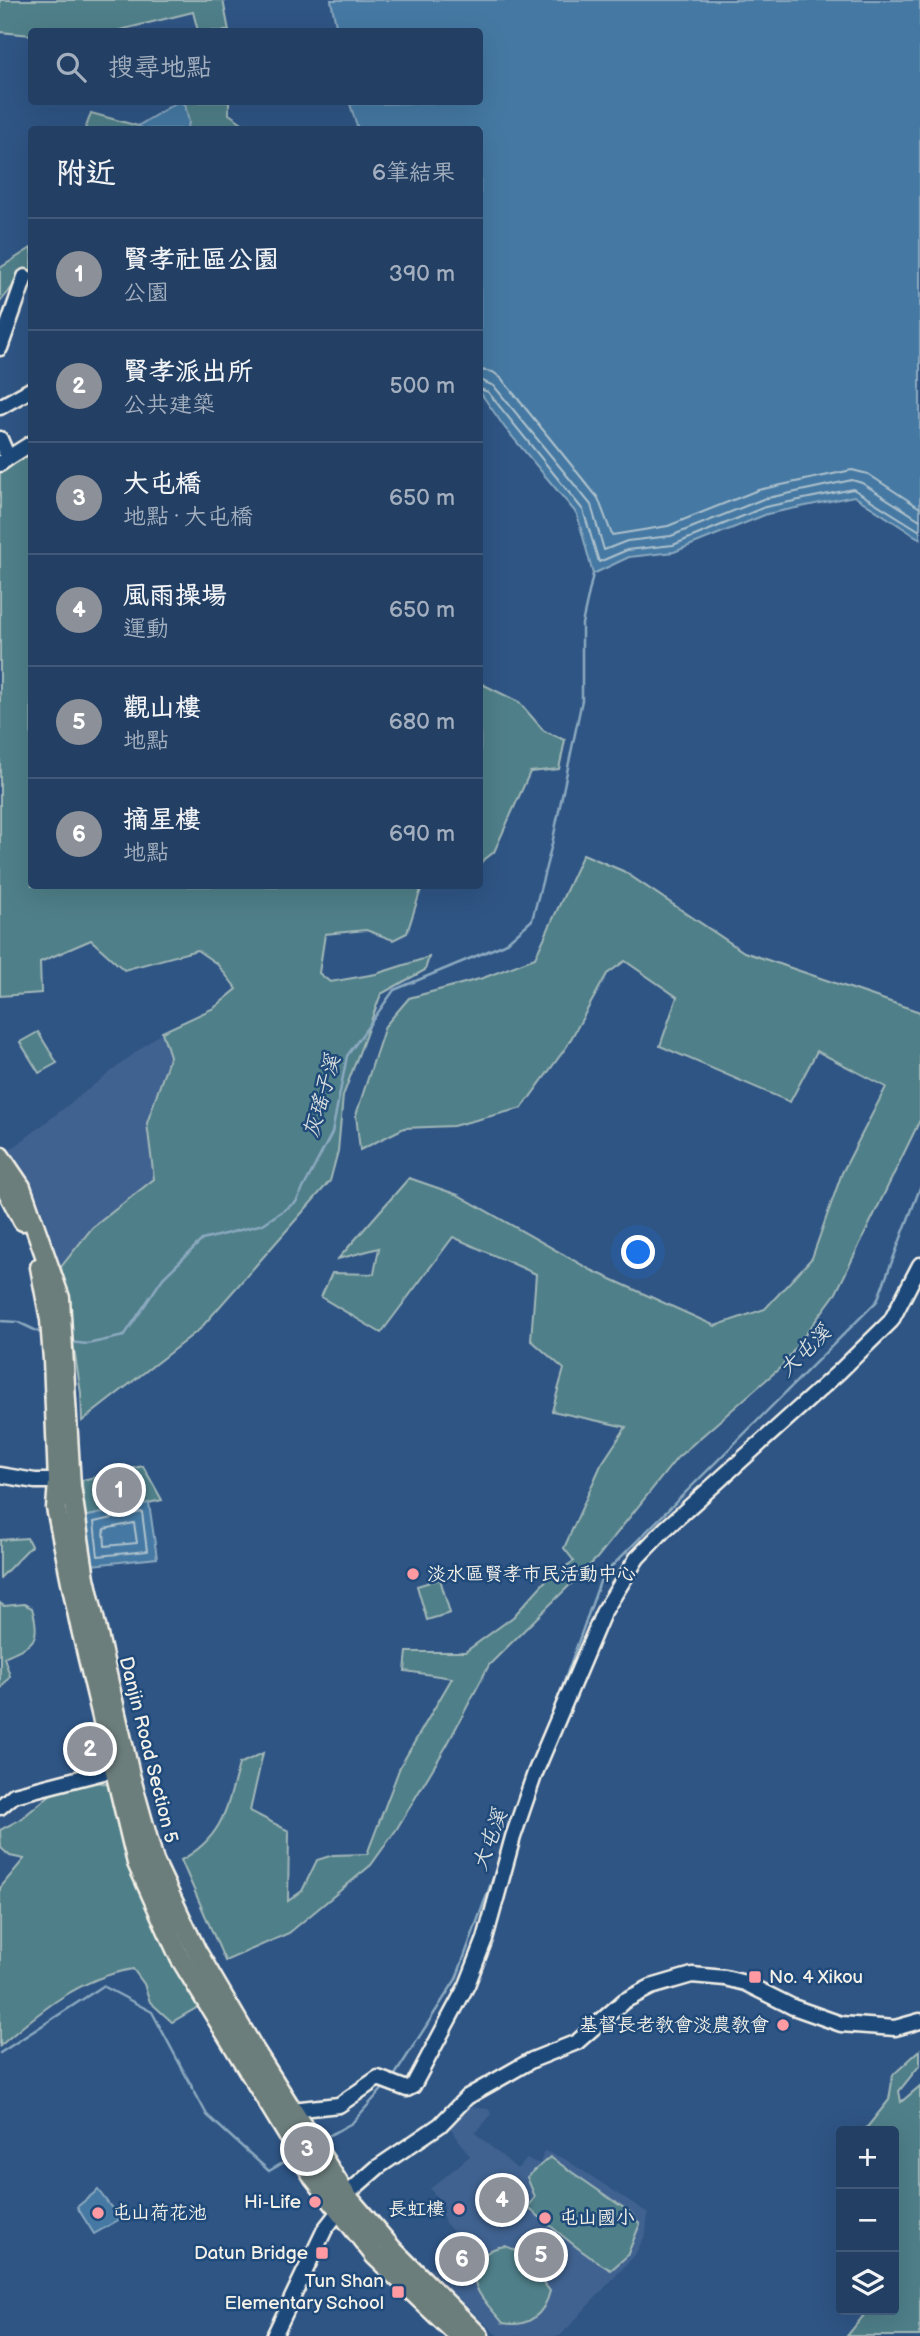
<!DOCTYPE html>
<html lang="zh-TW">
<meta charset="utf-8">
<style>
:root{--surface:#234064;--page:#2b476a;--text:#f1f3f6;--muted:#a3afbf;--line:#405978;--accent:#8c9099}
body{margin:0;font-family:"Balsamiq Sans","LXGW WenKai TC",sans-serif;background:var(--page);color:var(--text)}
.controls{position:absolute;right:21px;bottom:21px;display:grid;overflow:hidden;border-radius:7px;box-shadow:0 7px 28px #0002}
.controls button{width:63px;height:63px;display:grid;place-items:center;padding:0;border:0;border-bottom:2px solid var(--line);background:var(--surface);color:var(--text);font:35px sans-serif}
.you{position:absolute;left:639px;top:1253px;width:24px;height:24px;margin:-18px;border:5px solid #fff;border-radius:50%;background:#1a73e8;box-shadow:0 0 0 10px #1a73e833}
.badge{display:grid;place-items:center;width:46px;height:46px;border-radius:50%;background:var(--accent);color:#fff;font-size:23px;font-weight:700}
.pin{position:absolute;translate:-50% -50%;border:4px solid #fff;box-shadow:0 2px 7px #0006}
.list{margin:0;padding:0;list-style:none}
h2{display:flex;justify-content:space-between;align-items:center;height:91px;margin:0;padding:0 28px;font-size:30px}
h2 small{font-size:23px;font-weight:400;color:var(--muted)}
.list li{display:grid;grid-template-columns:46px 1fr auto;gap:21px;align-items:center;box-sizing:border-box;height:112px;padding:0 28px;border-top:2px solid var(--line)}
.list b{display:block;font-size:26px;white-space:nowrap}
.list p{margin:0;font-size:23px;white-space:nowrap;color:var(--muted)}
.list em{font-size:23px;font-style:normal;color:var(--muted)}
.icon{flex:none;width:38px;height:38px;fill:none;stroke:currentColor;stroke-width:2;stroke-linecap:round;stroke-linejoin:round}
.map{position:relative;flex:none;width:920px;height:2336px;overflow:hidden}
.search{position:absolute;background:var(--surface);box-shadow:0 7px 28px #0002;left:28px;top:28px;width:455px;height:77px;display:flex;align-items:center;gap:18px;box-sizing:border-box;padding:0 24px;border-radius:7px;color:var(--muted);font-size:26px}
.panel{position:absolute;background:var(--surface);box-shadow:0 7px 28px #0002;left:28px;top:126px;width:455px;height:763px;border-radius:7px}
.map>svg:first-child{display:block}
</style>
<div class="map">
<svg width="920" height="2336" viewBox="0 0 920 2336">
<rect width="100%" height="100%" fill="#2f5585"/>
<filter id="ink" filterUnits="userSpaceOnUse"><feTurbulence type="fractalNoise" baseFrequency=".0143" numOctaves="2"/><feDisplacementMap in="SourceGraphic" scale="14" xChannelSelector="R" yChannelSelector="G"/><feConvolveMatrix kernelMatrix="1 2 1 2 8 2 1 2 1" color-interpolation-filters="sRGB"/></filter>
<g filter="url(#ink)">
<!-- built -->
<g fill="#416290">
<path d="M162 1032 170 1056 147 1123 154 1179 92 1228 61 1267 43 1212 9 1151Z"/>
<path d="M464 2106 488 2109 492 2114 475 2133 517 2169 527 2159 540 2164 544 2151 563 2158 648 2213 646 2233 635 2255 560 2336H498L429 2271 460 2239 445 2223 441 2212 445 2208 430 2189 470 2156 447 2123Z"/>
</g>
<!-- green -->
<g fill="#507f89" stroke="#a2b8b8" stroke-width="2">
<path d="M0 0H223L229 31H198L193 12 116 31 32 32 31 35 0 32Z"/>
<path d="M180 102H229V114L251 129H186L189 123 185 105Z"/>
<path d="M91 113 138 126 144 129 85 130Z"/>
<path d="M31 248V269L23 274 0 302V268Z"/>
<path d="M31 444 32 886H422L407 933 393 940 366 930 325 934 319 973 330 982 376 974 429 957 425 970 381 994 343 1096 338 1151 330 1181 200 1329 82 1421 81 1393 61 1267 92 1228 154 1179 147 1123 170 1056 162 1032 214 1008 237 989 217 964 197 950 124 970 91 940 40 962 41 993 0 996V466Z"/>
<path d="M480 683 519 702 544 731 565 740 559 769 530 772 494 852 480 863Z"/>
<path d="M583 854 623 871 744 952 920 1012V1120L836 1293 782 1366 677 1458 597 1558 489 1665 447 1745 396 1830 371 1865 289 1933 225 1961 181 1860C223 1837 227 1808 239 1764L263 1753 250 1811 289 1831 288 1901 302 1891 317 1860 333 1855 367 1854 400 1767 452 1678 405 1671 407 1652H465L513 1617 548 1578 574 1561 564 1548 601 1465 626 1427 552 1411 564 1369 531 1340 536 1274 453 1237 381 1333 321 1297 332 1273 374 1274 379 1248 338 1259 409 1178 458 1195 591 1270 715 1326 765 1309 812 1258 842 1173 886 1087 817 1051 790 1102 660 1046 677 997 625 961 607 974 567 1046 522 1108 453 1126 404 1128 360 1150 356 1115 385 1026 409 998 483 978 535 958Z"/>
<path d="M38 1032 57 1063 39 1073 20 1042Z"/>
<path d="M143 1466 162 1500 84 1517 82 1480Z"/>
<path d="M27 1538 31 1546 0 1578V1540Z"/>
<path d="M440 1579 450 1613 427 1620 417 1586Z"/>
<path d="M0 1603 4 1606 24 1604 32 1608C42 1642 33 1644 4 1657L10 1676 0 1690Z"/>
<path d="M90 1781 108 1784 153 1909 203 2004 172 2022 150 2002 144 1984 133 1969C79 1978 40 2011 0 2046V1888L24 1859 10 1856 1 1848 0 1830 21 1819 62 1785Z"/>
<path d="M920 2050V2065L899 2091 901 2102 920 2086V2336H847L868 2310H894V2131H864L889 2100 893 2075Z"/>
<path d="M550 2157 631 2213 640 2224 627 2256 611 2270C580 2253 556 2229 528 2208L535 2197 527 2177Z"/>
<path d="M505 2246 518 2251 550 2291C544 2315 528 2328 503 2323 487 2303 463 2285 481 2259 487 2250 495 2247 505 2246Z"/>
</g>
<!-- water -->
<g fill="#4579a3" stroke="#8ba9bf" stroke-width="2">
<path d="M331 0H920V539L854 496 767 514 674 552 629 557 593 574 577 514 505 428 480 392V130L358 129 350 104 480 102V32L337 31Z"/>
<path d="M177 102 185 104 189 123 186 129H144L138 126Z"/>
<path d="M149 1503 157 1558 92 1565 84 1517Z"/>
<path d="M98 2190 120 2219 94 2234 77 2207Z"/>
</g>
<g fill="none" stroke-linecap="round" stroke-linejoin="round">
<!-- shore -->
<g stroke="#aec1cc" stroke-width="2">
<path d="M480 370 493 372 501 378 598 498 612 535 668 526 758 490 852 470 868 474 920 508"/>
<path d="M480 380 494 386 591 505 604 550 627 541 671 536 763 499 852 480 862 483 920 520"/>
<path d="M480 389 488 392 583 510 599 562 627 550 673 545 765 507 853 489 920 531"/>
<path d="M142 1512 147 1551 98 1556 94 1522Z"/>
<path d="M134 1523 137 1543 105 1546 104 1529Z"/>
</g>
<!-- stream -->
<g stroke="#8ba9bf" stroke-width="2.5">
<path d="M0 1321 18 1322 43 1334"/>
<path d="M69 1342 87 1344 124 1336 163 1278 202 1240 263 1224 296 1202 332 1133 347 1056 394 990 505 944 532 920 552 844 582 700V624L593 574"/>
<path d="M550 1721 602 1576 877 1301 920 1188"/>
<path d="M0 2053 103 1986 152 2012 207 2115 269 2171 293 2157"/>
<path d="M393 2078 456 1979 500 1859"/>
<path d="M319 2141 352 2123 386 2085"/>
</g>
<!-- minor casing -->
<g stroke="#f4f1e8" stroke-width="19">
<g id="minor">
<path d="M0 348 25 277"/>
<path d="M0 407 32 389"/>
<path d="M0 439 8 458 0 464"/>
<path d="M8 458 32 443"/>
<path d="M0 1475 35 1481H68"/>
<path d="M0 1807 14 1795 123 1767"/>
<path d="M291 2110 339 2105 378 2078 407 2089 413 2086 467 1985 485 1939 513 1837 535 1773 603 1613 637 1558 665 1529 839 1372 891 1321 920 1265"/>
<path d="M274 2336 325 2229 339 2211 346 2195 378 2167 440 2125 467 2097 532 2060 577 2042 624 2001 651 1987 692 1975 725 1978 745 1983 793 2007 841 2024 895 2028 920 2021"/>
</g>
</g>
<!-- major casing -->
<g stroke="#f4f1e8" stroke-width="23">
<g id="major">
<path d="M0 1156 21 1187 60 1298 71 1486 85 1578 130 1775 154 1861 196 1950 255 2051 346 2195 394 2251 479 2336"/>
<path d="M0 1177 23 1221"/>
<path d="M40 1267 50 1320 53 1360 58 1482 56 1508 79 1621 137 1863 180 1958 314 2178 375 2256 459 2336"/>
</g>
</g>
<!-- minor -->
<use href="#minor" stroke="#1f4a7a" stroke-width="14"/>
<!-- major -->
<use href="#major" stroke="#6c7e7c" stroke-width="18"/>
</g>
</g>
<!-- markers -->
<g fill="#ff9aa2" stroke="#1f4a7a" stroke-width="2.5">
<circle cx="413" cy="1574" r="7"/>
<rect x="748" y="1970" width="14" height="14" rx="3.5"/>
<circle cx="783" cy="2025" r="7"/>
<circle cx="315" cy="2202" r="7"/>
<circle cx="459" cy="2209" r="7"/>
<circle cx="98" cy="2213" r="7"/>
<circle cx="545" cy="2218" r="7"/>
<rect x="315" y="2246" width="14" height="14" rx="3.5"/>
<rect x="391" y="2285" width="14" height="14" rx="3.5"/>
</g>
<g text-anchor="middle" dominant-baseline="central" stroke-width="5" stroke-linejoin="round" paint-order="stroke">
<!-- poi labels -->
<g font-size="19" fill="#f4f1e8" stroke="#1f4a7a" text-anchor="end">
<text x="427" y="1574" text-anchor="start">淡水區賢孝市民活動中心</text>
<text x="769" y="1977" text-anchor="start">No. 4 Xikou</text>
<text x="769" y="2025">基督長老教會淡農教會</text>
<text x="301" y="2202">Hi-Life</text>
<text x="445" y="2209">長虹樓</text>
<text x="112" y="2213" text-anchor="start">屯山荷花池</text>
<text x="559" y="2218" text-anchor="start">屯山國小</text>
<text x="308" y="2253">Datun Bridge</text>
<text x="384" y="2281">Tun Shan<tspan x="384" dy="22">Elementary School</tspan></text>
</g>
<!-- street labels -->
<g font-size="19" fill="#f4f1e8" stroke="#1f4a7a">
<text transform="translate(148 1750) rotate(76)">Danjin Road Section 5</text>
</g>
<!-- water labels -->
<g font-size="21" font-style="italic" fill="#dadfde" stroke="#1f4a7a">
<text transform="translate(322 1096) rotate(-74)">灰瑤子溪</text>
<text transform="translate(805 1351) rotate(-45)">大屯溪</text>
<text transform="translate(490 1840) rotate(-70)">大屯溪</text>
</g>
</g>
</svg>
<div class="controls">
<button>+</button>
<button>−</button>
<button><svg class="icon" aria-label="layers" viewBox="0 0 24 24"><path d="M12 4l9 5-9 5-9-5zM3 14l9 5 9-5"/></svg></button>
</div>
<div class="you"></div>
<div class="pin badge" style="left:119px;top:1490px">1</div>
<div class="pin badge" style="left:90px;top:1749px">2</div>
<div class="pin badge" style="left:307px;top:2149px">3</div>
<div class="pin badge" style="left:502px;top:2200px">4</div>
<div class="pin badge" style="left:541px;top:2255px">5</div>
<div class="pin badge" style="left:462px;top:2259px">6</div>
<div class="search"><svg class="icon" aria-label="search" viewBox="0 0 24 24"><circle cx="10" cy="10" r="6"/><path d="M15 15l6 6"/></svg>搜尋地點</div>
<section class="panel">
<h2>附近<small>6筆結果</small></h2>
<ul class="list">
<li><span class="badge">1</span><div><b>賢孝社區公園</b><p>公園</p></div><em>390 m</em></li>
<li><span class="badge">2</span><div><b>賢孝派出所</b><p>公共建築</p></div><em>500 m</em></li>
<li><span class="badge">3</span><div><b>大屯橋</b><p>地點 · 大屯橋</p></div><em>650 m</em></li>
<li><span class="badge">4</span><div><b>風雨操場</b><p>運動</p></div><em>650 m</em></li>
<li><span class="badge">5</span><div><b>觀山樓</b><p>地點</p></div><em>680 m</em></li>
<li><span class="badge">6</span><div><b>摘星樓</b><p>地點</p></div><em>690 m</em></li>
</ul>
</section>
</div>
